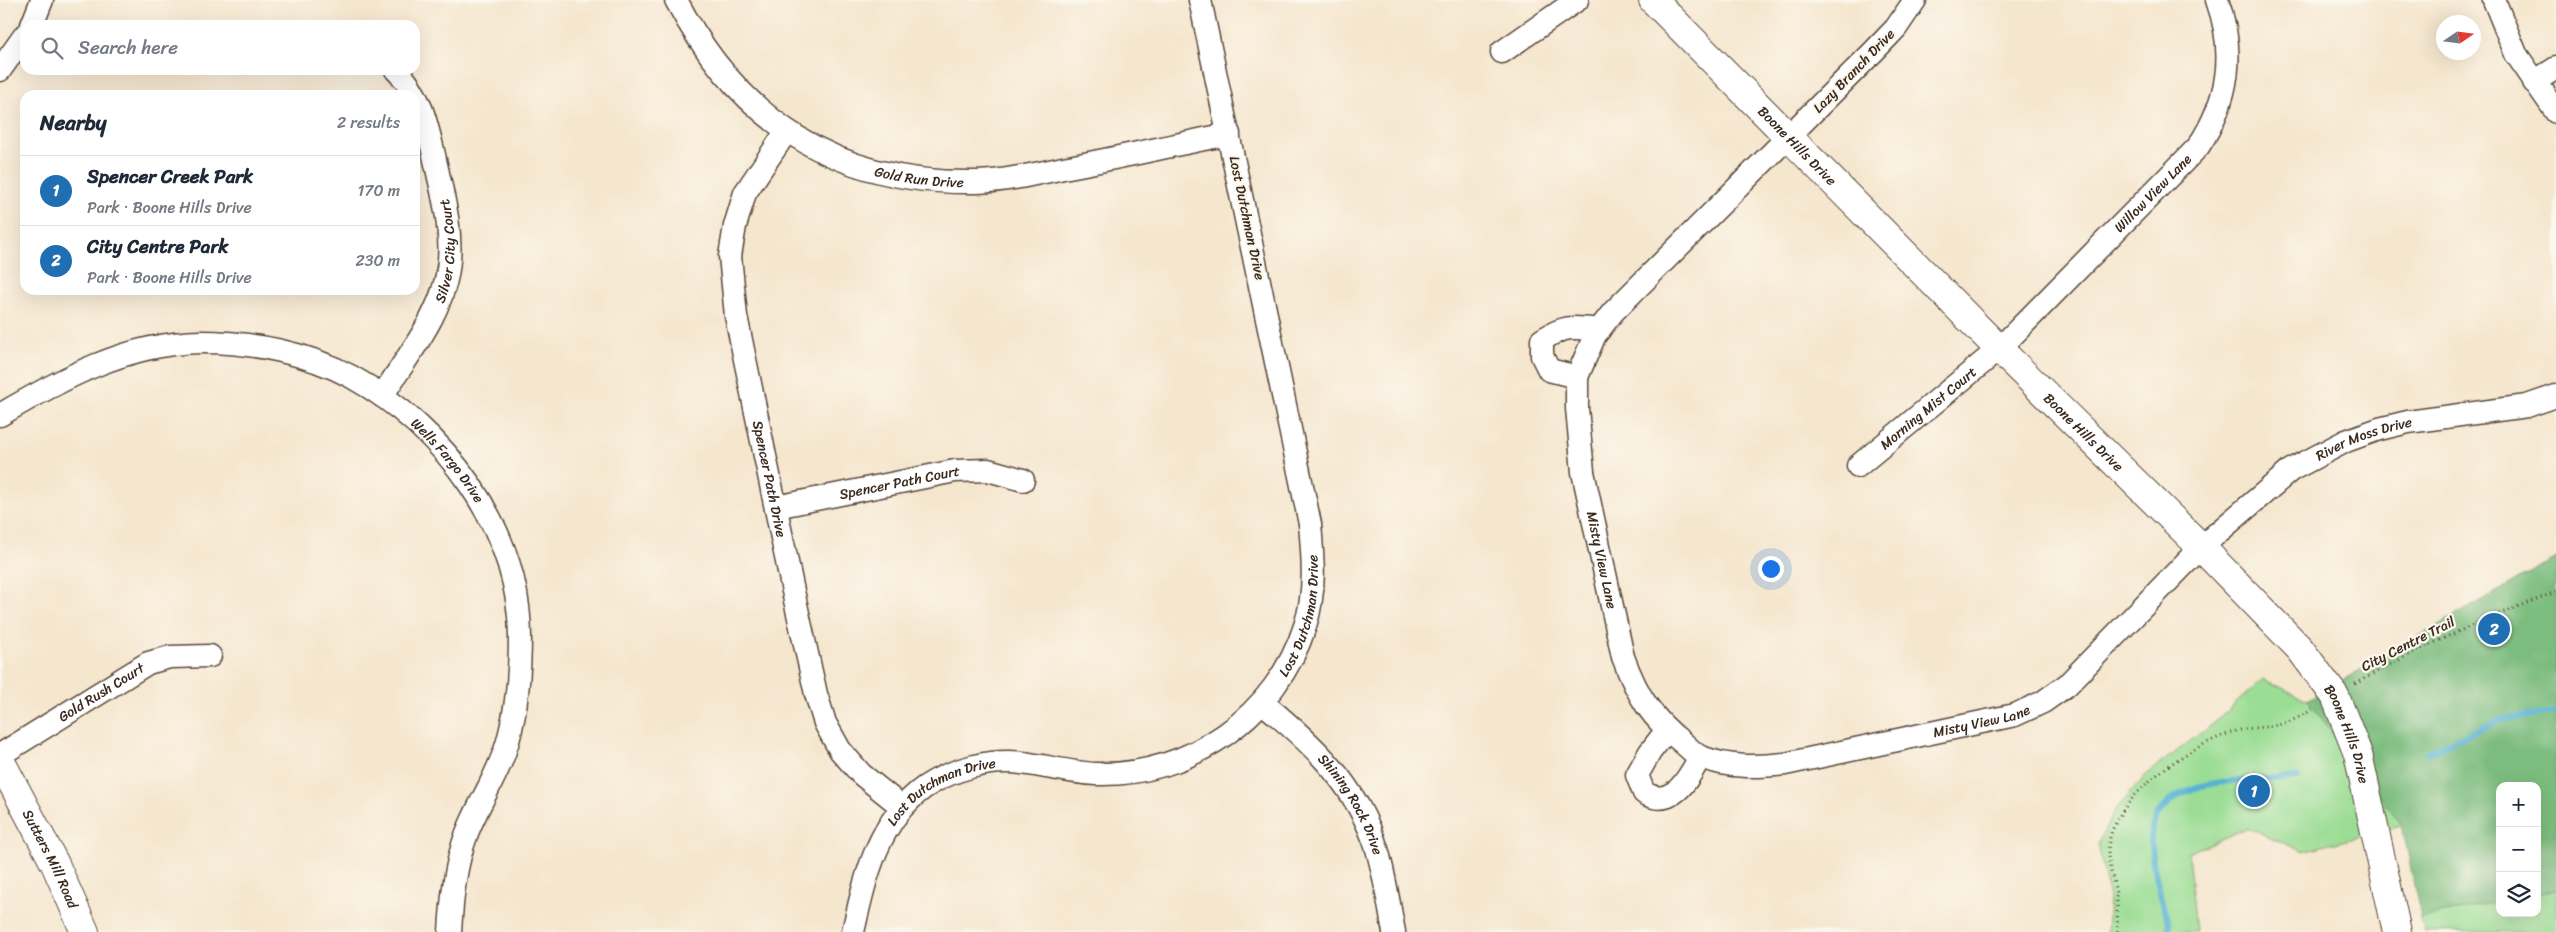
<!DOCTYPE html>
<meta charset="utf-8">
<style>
:root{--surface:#fff;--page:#f6f6f7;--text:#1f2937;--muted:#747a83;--line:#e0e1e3;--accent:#1f6fb2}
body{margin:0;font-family:Sriracha,sans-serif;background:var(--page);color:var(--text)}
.controls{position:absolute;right:15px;bottom:15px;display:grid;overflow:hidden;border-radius:10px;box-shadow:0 5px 20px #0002}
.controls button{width:45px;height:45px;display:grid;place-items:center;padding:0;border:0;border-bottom:1px solid var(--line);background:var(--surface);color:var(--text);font:25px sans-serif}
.compass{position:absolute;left:2436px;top:15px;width:45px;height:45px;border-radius:50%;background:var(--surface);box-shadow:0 5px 20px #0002;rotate:77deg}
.you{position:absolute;left:1770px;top:568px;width:18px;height:18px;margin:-12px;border:4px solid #fff;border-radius:50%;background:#1a73e8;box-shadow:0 0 0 8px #1a73e833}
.badge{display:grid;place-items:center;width:32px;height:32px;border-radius:50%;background:var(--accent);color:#fff;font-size:16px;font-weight:700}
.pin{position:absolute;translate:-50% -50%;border:2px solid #fff;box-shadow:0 1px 5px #0006}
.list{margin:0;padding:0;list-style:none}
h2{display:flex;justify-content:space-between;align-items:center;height:65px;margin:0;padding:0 20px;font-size:21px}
h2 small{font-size:16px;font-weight:400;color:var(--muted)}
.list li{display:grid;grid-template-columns:32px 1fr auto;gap:15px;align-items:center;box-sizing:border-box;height:70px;padding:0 20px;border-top:1px solid var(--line)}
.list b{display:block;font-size:19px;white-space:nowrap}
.list p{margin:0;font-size:16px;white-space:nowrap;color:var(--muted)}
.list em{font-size:16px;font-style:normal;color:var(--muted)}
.icon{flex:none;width:28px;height:28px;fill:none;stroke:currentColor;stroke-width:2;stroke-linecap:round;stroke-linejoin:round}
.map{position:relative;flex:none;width:2556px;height:932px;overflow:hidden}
.search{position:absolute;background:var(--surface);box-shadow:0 5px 20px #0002;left:20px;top:20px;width:400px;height:55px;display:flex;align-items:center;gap:12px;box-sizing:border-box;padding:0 18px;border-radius:15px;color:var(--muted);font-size:19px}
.panel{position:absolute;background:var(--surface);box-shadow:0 5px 20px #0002;left:20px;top:90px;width:400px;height:205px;border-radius:15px}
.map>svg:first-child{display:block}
</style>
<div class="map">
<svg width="2556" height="932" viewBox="0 0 2556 932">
<rect width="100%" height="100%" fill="#fbf7ec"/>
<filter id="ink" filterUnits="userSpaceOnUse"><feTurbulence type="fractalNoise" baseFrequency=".02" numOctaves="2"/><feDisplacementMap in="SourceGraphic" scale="10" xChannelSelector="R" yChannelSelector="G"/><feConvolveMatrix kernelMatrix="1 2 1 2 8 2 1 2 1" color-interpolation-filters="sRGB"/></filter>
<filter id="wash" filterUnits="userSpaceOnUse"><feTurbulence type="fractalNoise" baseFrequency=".0096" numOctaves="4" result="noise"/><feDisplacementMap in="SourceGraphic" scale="20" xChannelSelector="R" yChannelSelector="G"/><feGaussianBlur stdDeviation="1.12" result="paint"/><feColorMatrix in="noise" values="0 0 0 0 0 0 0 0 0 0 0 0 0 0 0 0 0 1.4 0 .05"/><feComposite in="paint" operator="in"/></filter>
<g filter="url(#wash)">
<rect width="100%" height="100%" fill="#f5e6ce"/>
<!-- green -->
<g fill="#9bdd94" stroke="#6b8459">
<path d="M2556 558 2537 786H2500L2402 826 2303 851 2247 828 2188 853 2196 932H2107L2109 898 2098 843 2116 809 2149 772 2213 724 2263 679 2308 700Z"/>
<path d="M2556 890V932H2424L2421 918 2500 901V913H2537V894Z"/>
</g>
<!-- forest -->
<path fill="#7cbc7e" stroke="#5c734e" d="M2556 558V890L2537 894V786H2500V901L2421 918 2402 826 2308 700Z"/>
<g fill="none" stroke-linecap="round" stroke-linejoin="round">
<!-- stream -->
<g stroke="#54b2d3" stroke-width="6">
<path d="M2427 753 2500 720 2556 712"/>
<path d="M2167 932 2169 923C2162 900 2145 847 2153 825 2171 773 2252 781 2297 778"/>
</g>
</g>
</g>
<g filter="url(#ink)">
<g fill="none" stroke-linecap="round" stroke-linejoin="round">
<!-- minor casing -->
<g stroke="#574638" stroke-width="25">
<g id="minor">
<path id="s1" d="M676 0C740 122 838 185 977 182 1005 181 1035 174 1063 168 1118 158 1173 145 1229 134"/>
<path id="s2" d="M1915 0 1896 28 1873 52 1613 312 1595 335 1577 377V408L1583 472 1623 657C1637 695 1651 718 1683 743 1689 748 1695 755 1701 757 1729 768 1756 767 1785 764L2015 715 2043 702 2067 685 2201 547 2291 470 2346 441 2379 429 2408 422 2527 406 2556 396"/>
<path d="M2494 0 2516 54 2556 112"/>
<path d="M32 25 42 0"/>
<path d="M1502 52 1577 0"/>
<path d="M0 70 25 35"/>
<path d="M2534 82 2556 68"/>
<path id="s3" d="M786 132 745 193 735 226 730 256 736 316 793 591 816 694 825 723 840 750 861 774 902 807"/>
<path d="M1577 377 1549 370 1542 356V340C1565 325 1573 327 1599 330"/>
<path id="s4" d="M382 396C408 355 446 310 449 260 452 225 441 189 434 155 427 124 420 92 396 70"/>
<path id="s5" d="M0 415C63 378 127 343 201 342 252 342 308 353 352 377 444 428 519 528 520 636 520 671 517 708 508 741 499 774 479 802 467 833 455 865 452 898 450 932"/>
<path id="s6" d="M1858 466 1999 349 2198 147C2229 100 2236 53 2217 0"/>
<path id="s7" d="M776 507 955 471 988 470 1023 480"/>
<path id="s8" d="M1263 703C1314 745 1356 784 1377 849 1385 876 1389 905 1394 932"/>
<path d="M1667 730 1650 752 1637 775 1644 793C1673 809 1688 779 1700 757"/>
<path id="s9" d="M0 755 148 663 170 657 210 656"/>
<path id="s10" d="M853 932C865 879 877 821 925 787 952 769 990 759 1022 763 1047 766 1071 773 1096 774 1190 777 1277 715 1305 626 1316 593 1313 558 1310 524L1200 0"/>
</g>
</g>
<!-- tertiary casing -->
<g stroke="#574638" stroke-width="30">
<g id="tertiary">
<path id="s11" d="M1653 0 1999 349 2201 547 2300 649 2335 696 2358 754 2397 932"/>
<path id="s12" d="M0 760 55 864 85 932"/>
</g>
</g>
<!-- path -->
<g stroke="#574638" stroke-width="3" stroke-dasharray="1 4" stroke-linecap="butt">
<path d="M2355 684C2419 647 2486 618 2556 592"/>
<path d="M2118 932C2117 920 2118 906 2116 894 2114 878 2105 858 2109 842 2118 792 2194 742 2240 730 2253 727 2268 728 2281 724 2293 721 2305 714 2315 708"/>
</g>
<!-- minor -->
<use href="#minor" stroke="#fff" stroke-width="22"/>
<!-- tertiary -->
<use href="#tertiary" stroke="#fff" stroke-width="28"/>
</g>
</g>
<g text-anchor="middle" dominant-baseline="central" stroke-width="4.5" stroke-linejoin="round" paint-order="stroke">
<!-- street labels -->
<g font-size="14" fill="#3b2a1e" stroke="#fbf7ec">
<text transform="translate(1854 71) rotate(-46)">Lazy Branch Drive</text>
<text stroke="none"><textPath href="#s11" startOffset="205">Boone Hills Drive</textPath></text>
<text stroke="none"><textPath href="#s1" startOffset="315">Gold Run Drive</textPath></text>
<text stroke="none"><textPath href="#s6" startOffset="402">Willow View Lane</textPath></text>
<text transform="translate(1247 218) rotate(78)">Lost Dutchman Drive</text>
<text stroke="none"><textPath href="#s4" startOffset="162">Silver City Court</textPath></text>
<text stroke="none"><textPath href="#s6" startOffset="91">Morning Mist Court</textPath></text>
<text stroke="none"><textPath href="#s11" startOffset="610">Boone Hills Drive</textPath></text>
<text stroke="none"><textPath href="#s2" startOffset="1695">River Moss Drive</textPath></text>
<text stroke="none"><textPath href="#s5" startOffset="501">Wells Fargo Drive</textPath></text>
<text stroke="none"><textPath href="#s3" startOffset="365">Spencer Path Drive</textPath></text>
<text stroke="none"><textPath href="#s7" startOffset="126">Spencer Path Court</textPath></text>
<text stroke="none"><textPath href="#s2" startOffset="695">Misty View Lane</textPath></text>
<text stroke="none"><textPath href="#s10" startOffset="626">Lost Dutchman Drive</textPath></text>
<text transform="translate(2408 644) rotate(-27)">City Centre Trail</text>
<text stroke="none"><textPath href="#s9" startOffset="119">Gold Rush Court</textPath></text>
<text stroke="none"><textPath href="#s2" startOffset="1210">Misty View Lane</textPath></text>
<text stroke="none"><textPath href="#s11" startOffset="1015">Boone Hills Drive</textPath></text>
<text stroke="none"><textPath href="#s10" startOffset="178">Lost Dutchman Drive</textPath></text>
<text stroke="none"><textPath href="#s8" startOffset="136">Shining Rock Drive</textPath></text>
<text stroke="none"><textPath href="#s12" startOffset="111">Sutters Mill Road</textPath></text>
</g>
</g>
</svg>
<div class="controls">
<button>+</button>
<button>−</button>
<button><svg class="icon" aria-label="layers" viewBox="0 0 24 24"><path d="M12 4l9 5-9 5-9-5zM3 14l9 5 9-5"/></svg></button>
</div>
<svg class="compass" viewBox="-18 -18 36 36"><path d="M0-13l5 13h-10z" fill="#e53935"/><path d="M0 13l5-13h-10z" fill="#747a83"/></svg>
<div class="you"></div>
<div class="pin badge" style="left:2254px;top:791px">1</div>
<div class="pin badge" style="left:2494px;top:629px">2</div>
<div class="search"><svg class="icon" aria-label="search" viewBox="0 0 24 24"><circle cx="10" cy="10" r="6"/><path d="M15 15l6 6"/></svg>Search here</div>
<section class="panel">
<h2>Nearby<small>2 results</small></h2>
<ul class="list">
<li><span class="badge">1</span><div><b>Spencer Creek Park</b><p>Park · Boone Hills Drive</p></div><em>170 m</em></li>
<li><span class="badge">2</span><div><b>City Centre Park</b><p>Park · Boone Hills Drive</p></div><em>230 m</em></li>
</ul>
</section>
</div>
